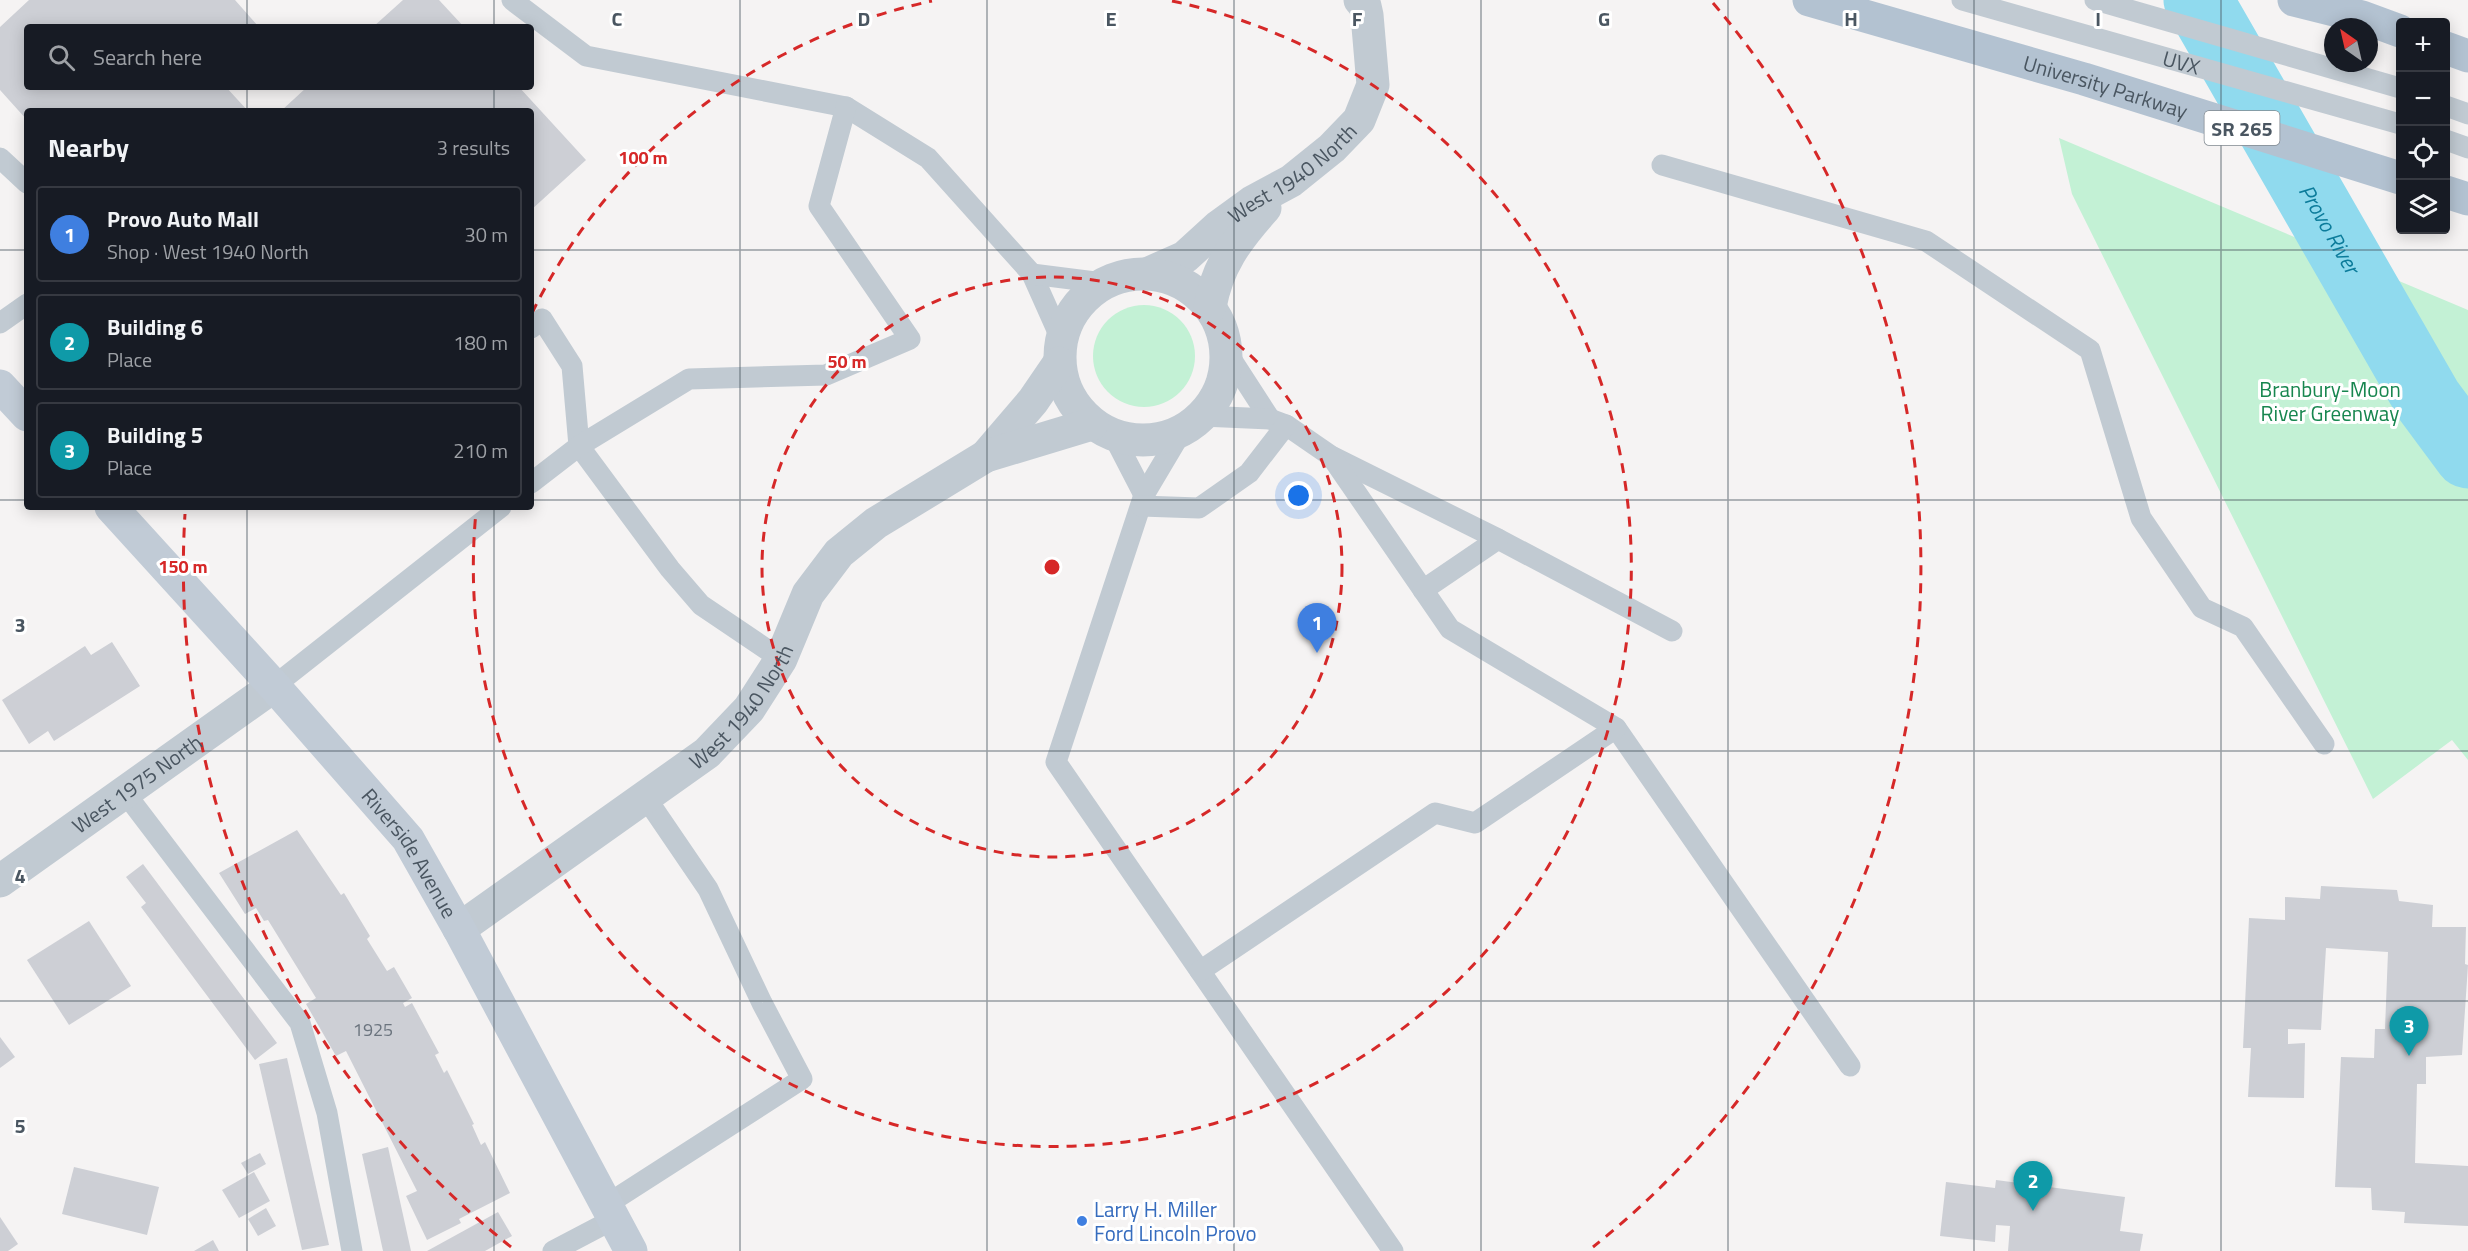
<!DOCTYPE html>
<meta charset="utf-8">
<style>
:root{--surface:#171b24;--page:#242831;--text:#f1f3f6;--muted:#9ea1a6;--line:#363941;--accent:#1a73e8}
body{margin:0;font-family:"Titillium Web",sans-serif;background:var(--page);color:var(--text)}
.controls{position:absolute;right:18px;top:18px;display:grid;overflow:hidden;border-radius:6px;box-shadow:0 3px 15px #0003}
.controls button{width:54px;height:54px;display:grid;place-items:center;padding:0;border:0;border-bottom:2px solid var(--line);background:var(--surface);color:var(--text);font:30px sans-serif}
.compass{position:absolute;left:2324px;top:18px;width:54px;height:54px;border-radius:50%;background:var(--surface);box-shadow:0 3px 15px #0003;rotate:326deg}
.you{position:absolute;left:1299px;top:496px;width:21px;height:21px;margin:-15px;border:4px solid #fff;border-radius:50%;background:#1a73e8;box-shadow:0 0 0 9px #1a73e833}
.badge{display:grid;place-items:center;width:39px;height:39px;border-radius:50%;background:var(--accent);color:#fff;font-size:20px;font-weight:700}
.pin{position:absolute;translate:-50% -50px;filter:drop-shadow(0 2px 3px #0008)}
.pin::after{content:'';position:absolute;top:32px;width:21px;height:18px;background:inherit;clip-path:polygon(0 0,100% 0,50% 100%)}
.list{margin:0;padding:0;list-style:none}
h2{display:flex;justify-content:space-between;align-items:center;height:78px;margin:0;padding:0 24px;font-size:26px}
h2 small{font-size:20px;font-weight:400;color:var(--muted)}
.list li{display:grid;grid-template-columns:39px 1fr auto;gap:18px;align-items:center;box-sizing:border-box;height:96px;margin:0 12px 12px;padding:0 12px;border:2px solid var(--line);border-radius:6px}
.list b{display:block;font-size:22px;white-space:nowrap}
.list p{margin:0;font-size:20px;white-space:nowrap;color:var(--muted)}
.list em{font-size:20px;font-style:normal;color:var(--muted)}
.icon{flex:none;width:33px;height:33px;fill:none;stroke:currentColor;stroke-width:2;stroke-linecap:round;stroke-linejoin:round}
.map{position:relative;flex:none;width:2468px;height:1251px;overflow:hidden}
.search{position:absolute;background:var(--surface);box-shadow:0 3px 15px #0003;left:24px;top:24px;width:510px;height:66px;display:flex;align-items:center;gap:15px;box-sizing:border-box;padding:0 21px;border-radius:6px;color:var(--muted);font-size:22px}
.panel{position:absolute;background:var(--surface);box-shadow:0 3px 15px #0003;left:24px;top:108px;width:510px;height:402px;border-radius:6px}
.map>svg:first-child{display:block}
</style>
<div class="map">
<svg width="2468" height="1251" viewBox="0 0 2468 1251">
<rect width="100%" height="100%" fill="#f5f3f3"/>
<!-- green -->
<g fill="#c3f1d5">
<path d="M2059 138 2468 310V760L2452 740 2373 799 2072 194Z"/>
<circle cx="1144" cy="356" r="51"/>
</g>
<g fill="none" stroke-linecap="round" stroke-linejoin="round">
<!-- river -->
<path stroke="#90daee" stroke-width="69" id="s1" d="M2198 0 2428 400 2468 454"/>
</g>
<!-- building -->
<g fill="#cdcfd5">
<path d="M29 0H235L259 27H27V87H226L248 111H27V120L0 90V27Z"/>
<path d="M403 0H439L464 27H373Z"/>
<path d="M307 87H519L586 160 531 210V111H281Z"/>
<path d="M112 642 140 686 54 741 48 731 29 744 2 700 85 646 91 655Z"/>
<path d="M297 830 341 895 344 893 370 936 367 939 387 971 394 967 412 998 403 1003 405 1007 412 1003 439 1053 435 1055 444 1073 447 1070 474 1124 472 1125 481 1145 485 1142 510 1193 459 1219 461 1223 427 1240 406 1196 417 1191 346 1051 336 1056 306 1004 316 998 268 920 264 921 256 908 245 914 219 873Z"/>
<path d="M143 864 277 1043 255 1060 141 907 146 903 126 877Z"/>
<path d="M2321 886 2397 890 2399 901 2433 905 2432 927H2466L2465 964 2468 965 2462 1055 2426 1057V1084H2417L2415 1163 2468 1166V1226L2404 1223 2405 1212 2372 1210 2371 1188 2335 1187 2341 1057 2374 1058 2375 1029H2385L2388 952 2326 948 2321 1030 2288 1029V1044L2305 1043 2304 1098 2248 1097 2251 1048H2243L2249 918 2285 920V897L2320 899Z"/>
<path d="M89 921 131 986 69 1025 27 960Z"/>
<path d="M0 1037 15 1057 0 1068Z"/>
<path d="M287 1058 329 1245 302 1250 259 1064Z"/>
<path d="M388 1147 411 1251H383L362 1154Z"/>
<path d="M260 1153 266 1164 248 1174 241 1163Z"/>
<path d="M74 1167 159 1187 147 1235 62 1214Z"/>
<path d="M254 1172 270 1201 239 1218 222 1190Z"/>
<path d="M1996 1180 2125 1197 2120 1231 2143 1234 2140 1251H2008L2010 1226 1996 1225 1995 1242 1940 1236 1946 1182 1995 1188Z"/>
<path d="M266 1208 276 1226 258 1236 248 1219Z"/>
<path d="M498 1212 512 1236 485 1251H427Z"/>
<path d="M0 1217 18 1244 8 1251H0Z"/>
<path d="M213 1240 219 1251H194Z"/>
</g>
<g fill="none" stroke-linecap="round" stroke-linejoin="round">
<!-- lane -->
<g stroke="#c1cad2" stroke-width="21">
<path d="M512 0 586 56 846 107 928 158 1032 274 1061 339"/>
<path id="s2" d="M1962 0 2400 124"/>
<path d="M2095 0 2400 88"/>
<path d="M2446 106 2468 114"/>
<path d="M2446 140 2468 148"/>
<path d="M0 158 27 183"/>
<path d="M1662 165 1926 241 2090 350 2141 518 2202 608 2243 627 2324 744"/>
<path d="M1032 274 1103 283"/>
<path d="M0 323 27 304"/>
<path d="M531 328 542 319 572 366 579 446 670 569 701 605 781 659"/>
<path d="M1226 351 1270 419"/>
<path d="M1202 416 1270 419 1286 425 1331 456 1498 539 1672 631"/>
<path d="M1182 431 1144 495 1056 762 1393 1251"/>
<path d="M1113 435 1144 495"/>
<path d="M1331 456 1450 629 1616 728 1850 1066"/>
<path d="M531 483 579 446 689 379 826 375 910 339 819 206 846 107"/>
<path d="M1141 506 1199 508 1249 473 1286 425"/>
<path d="M1423 590 1498 539"/>
<path d="M274 686 501 507"/>
<path d="M125 793 300 1023 327 1113 352 1251"/>
<path d="M1200 971 1435 813 1475 823 1616 728"/>
<path d="M606 1205 802 1079 762 1003 708 889 646 798"/>
<path d="M553 1251 614 1219"/>
</g>
<!-- street -->
<g stroke="#c1cad2" stroke-width="33">
<path id="s3" d="M1149 273 1185 257 1219 226 1252 202 1291 181 1332 148 1359 120 1373 85 1367 15 1365 6 1360 0"/>
<circle cx="1143" cy="357" r="83"/>
<path d="M1210 307C1217 266 1237 239 1265 208"/>
<path d="M986 456 1033 401 1059 363"/>
<path id="s4" d="M0 881 274 686"/>
<path id="s5" d="M459 929 707 753 749 709 781 659 808 594 839 553 876 523 986 456 1092 424"/>
</g>
<!-- secondary -->
<g stroke="#c1cbd6" stroke-width="33">
<path d="M0 386 27 415"/>
<path id="s6" d="M111 507 274 686 408 839 459 929 631 1251"/>
</g>
<!-- primary -->
<g stroke="#b3c2d1" stroke-width="33">
<path id="s7" d="M1809 0 2084 79 2400 178"/>
<path d="M2294 0 2362 17 2400 31"/>
<path d="M2446 48 2468 56"/>
<path d="M2446 192 2468 199"/>
</g>
</g>
<!-- grid -->
<path fill="none" stroke="#4a5661" stroke-width="1.5" stroke-opacity="0.55" d="M247 0V27M494 0V27M740 0V1251M987 0V1251M1234 0V1251M1481 0V1251M1728 0V1251M1974 0V1251M2221 0V1251M247 87V111M494 87V111M0 250H27M531 250H2468M0 500H27M531 500H2468M247 507V1251M494 507V1251M0 751H2468M0 1001H2468"/>
<!-- distance rings -->
<g fill="none" stroke="#d62828" stroke-width="3" stroke-dasharray="10 8">
<circle cx="1052" cy="567" r="290"/>
<path d="M532 313A579 579 0 0 1 932 1M1172 1A579 579 0 1 1 476 512"/>
<path d="M511 1247A869 869 0 0 1 185 514M1713 3A869 869 0 0 1 1593 1247"/>
</g>
<!-- markers -->
<circle fill="#3f7fe0" stroke="#fff" stroke-width="2" cx="1082" cy="1221" r="6"/>
<g text-anchor="middle" dominant-baseline="central" stroke-width="6" stroke-linejoin="round" paint-order="stroke">
<!-- number labels -->
<g font-size="18" fill="#6b747e">
<text x="373" y="1029">1925</text>
</g>
<!-- shield labels -->
<rect fill="#fff" stroke="#808990" stroke-width="1.5" x="2204.5" y="111" width="75" height="34" rx="4.5"/>
<g font-size="20" font-weight="bold" fill="#4a5661">
<text x="2242" y="128">SR 265</text>
</g>
<!-- street labels -->
<g font-size="21" fill="#4a5661" stroke="#fff">
<text stroke="none"><textPath href="#s2" startOffset="228">UVX</textPath></text>
<text stroke="none"><textPath href="#s7" startOffset="309">University Parkway</textPath></text>
<text stroke="none"><textPath href="#s3" startOffset="176">West 1940 North</textPath></text>
<text stroke="none"><textPath href="#s5" startOffset="362">West 1940 North</textPath></text>
<text stroke="none"><textPath href="#s4" startOffset="168">West 1975 North</textPath></text>
<text stroke="none"><textPath href="#s6" startOffset="458">Riverside Avenue</textPath></text>
</g>
<!-- park labels -->
<g font-size="21" fill="#17864f" stroke="#fff">
<text x="2330" y="389">Branbury-Moon<tspan x="2330" dy="24">River Greenway</tspan></text>
</g>
<!-- shop labels -->
<g font-size="21" fill="#366cbe" stroke="#fff" text-anchor="start">
<text x="1094" y="1209">Larry H. Miller<tspan x="1094" dy="24">Ford Lincoln Provo</tspan></text>
</g>
<!-- water labels -->
<g font-size="22" font-style="italic" fill="#0c7c9b" stroke="#fff">
<text stroke="none"><textPath href="#s1" startOffset="264">Provo River</textPath></text>
</g>
</g>
<g font-size="20" text-anchor="middle" font-weight="bold" fill="#4a5661" stroke="#fff" stroke-width="6" stroke-linejoin="round" paint-order="stroke">
<text x="617" y="26">C</text>
<text x="864" y="26">D</text>
<text x="1111" y="26">E</text>
<text x="1357" y="26">F</text>
<text x="1604" y="26">G</text>
<text x="1851" y="26">H</text>
<text x="2098" y="26">I</text>
<text x="20" y="632">3</text>
<text x="20" y="883">4</text>
<text x="20" y="1133">5</text>
</g>
<circle cx="1052" cy="567" r="9" fill="#d62828" stroke="#fff" stroke-width="3"/>
<g font-size="18" text-anchor="middle" font-weight="bold" fill="#d62828" stroke="#fff" stroke-width="6" stroke-linejoin="round" paint-order="stroke">
<text x="643" y="164">100 m</text>
<text x="847" y="368">50 m</text>
<text x="183" y="573">150 m</text>
</g>
</svg>
<div class="controls">
<button>+</button>
<button>−</button>
<button><svg class="icon" aria-label="locate" viewBox="0 0 24 24"><circle cx="12" cy="12" r="6"/><path d="M12 2v4M12 18v4M2 12h4M18 12h4"/></svg></button>
<button><svg class="icon" aria-label="layers" viewBox="0 0 24 24"><path d="M12 4l9 5-9 5-9-5zM3 14l9 5 9-5"/></svg></button>
</div>
<svg class="compass" viewBox="-18 -18 36 36"><path d="M0-13l5 13h-10z" fill="#e53935"/><path d="M0 13l5-13h-10z" fill="#9ea1a6"/></svg>
<div class="you"></div>
<div class="pin badge" style="left:1317px;top:653px;background:#3f7fe0">1</div>
<div class="pin badge" style="left:2033px;top:1211px;background:#0f9aa8">2</div>
<div class="pin badge" style="left:2409px;top:1056px;background:#0f9aa8">3</div>
<div class="search"><svg class="icon" aria-label="search" viewBox="0 0 24 24"><circle cx="10" cy="10" r="6"/><path d="M15 15l6 6"/></svg>Search here</div>
<section class="panel">
<h2>Nearby<small>3 results</small></h2>
<ul class="list">
<li><span class="badge" style="background:#3f7fe0">1</span><div><b>Provo Auto Mall</b><p>Shop · West 1940 North</p></div><em>30 m</em></li>
<li><span class="badge" style="background:#0f9aa8">2</span><div><b>Building 6</b><p>Place</p></div><em>180 m</em></li>
<li><span class="badge" style="background:#0f9aa8">3</span><div><b>Building 5</b><p>Place</p></div><em>210 m</em></li>
</ul>
</section>
</div>
